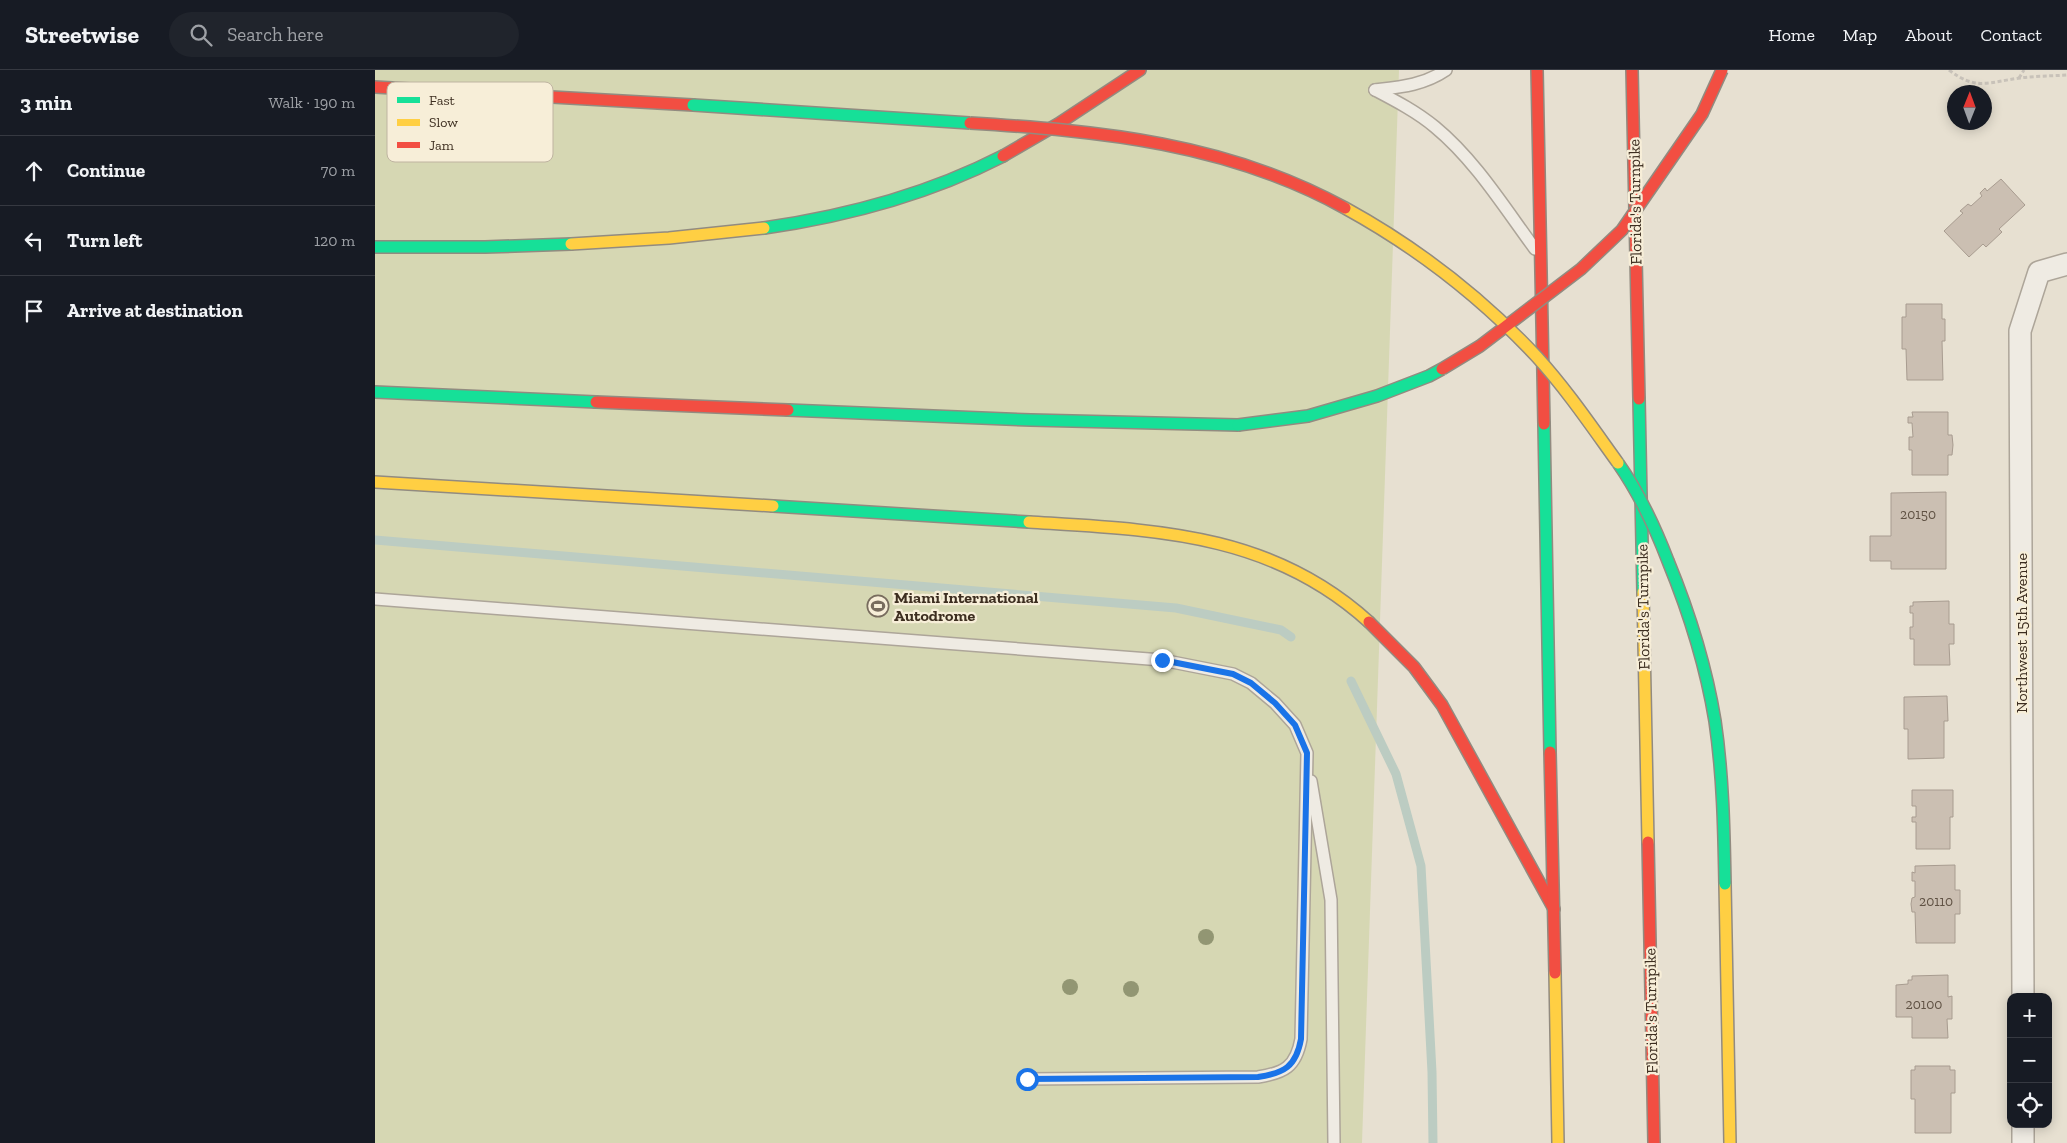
<!DOCTYPE html>
<meta charset="utf-8">
<style>
:root{--surface:#171b24;--page:#20242c;--text:#f1f3f6;--muted:#9ea1a6;--line:#363941}
body{margin:0;font-family:"Zilla Slab",serif;background:var(--page);color:var(--text)}
.controls{position:absolute;right:15px;bottom:15px;display:grid;overflow:hidden;border-radius:10px;box-shadow:0 2px 12px #0003}
.controls button{width:45px;height:45px;display:grid;place-items:center;padding:0;border:0;border-bottom:1px solid var(--line);background:var(--surface);color:var(--text);font:25px sans-serif}
.compass{position:absolute;left:1572px;top:15px;width:45px;height:45px;border-radius:50%;background:var(--surface);box-shadow:0 2px 12px #0003;rotate:1deg}
.stop{position:absolute;width:15px;height:15px;margin:-11px;border:4px solid #1a73e8;border-radius:50%;background:#fff}
.stop.end{background:#1a73e8;border-color:#fff;box-shadow:0 1px 5px #0008}
.list{margin:0;padding:0;list-style:none}
h2{display:flex;justify-content:space-between;align-items:center;height:65px;margin:0;padding:0 20px;font-size:21px}
h2 small{font-size:16px;font-weight:400;color:var(--muted)}
.list li{display:grid;grid-template-columns:32px 1fr auto;gap:15px;align-items:center;box-sizing:border-box;height:70px;padding:0 20px;border-top:1px solid var(--line)}
.list b{display:block;font-size:19px;white-space:nowrap}
.list em{font-size:16px;font-style:normal;color:var(--muted)}
.icon{flex:none;width:28px;height:28px;fill:none;stroke:currentColor;stroke-width:2;stroke-linecap:round;stroke-linejoin:round}
.map{position:relative;flex:none;width:1692px;height:1073px;overflow:hidden}
header{display:flex;align-items:center;gap:30px;box-sizing:border-box;height:70px;padding:0 25px;background:var(--surface);border-bottom:1px solid var(--line)}
header strong{font-size:24px}
nav{display:flex;gap:28px;margin-inline-start:auto;font-size:18px}
.search{width:350px;height:45px;background:var(--page);display:flex;align-items:center;gap:12px;box-sizing:border-box;padding:0 18px;border-radius:28px;color:var(--muted);font-size:19px}
main{display:flex}
aside{flex:1;background:var(--surface)}
.map>svg:first-child{display:block}
</style>
<header>
<strong>Streetwise</strong>
<div class="search"><svg class="icon" aria-label="search" viewBox="0 0 24 24"><circle cx="10" cy="10" r="6"/><path d="M15 15l6 6"/></svg>Search here</div>
<nav><a>Home</a><a>Map</a><a>About</a><a>Contact</a></nav>
</header>
<main>
<aside>
<h2>3 min<small>Walk · 190 m</small></h2>
<ul class="list">
<li><svg class="icon" aria-label="ahead" viewBox="0 0 24 24"><path d="M12 20V5M6 11l6-6 6 6"/></svg><div><b>Continue</b></div><em>70 m</em></li>
<li><svg class="icon" aria-label="left" viewBox="0 0 24 24"><path d="M17 20v-9H6M10 6l-5 5 5 5"/></svg><div><b>Turn left</b></div><em>120 m</em></li>
<li><svg class="icon" aria-label="arrive" viewBox="0 0 24 24"><path d="M6 21V4h12l-3 4 3 4H6"/></svg><div><b>Arrive at destination</b></div></li>
</ul>
</aside>
<div class="map">
<svg width="1692" height="1073" viewBox="0 0 1692 1073">
<rect width="100%" height="100%" fill="#e7e0d1"/>
<!-- green -->
<path fill="#d6d7b3" d="M0 0H1024L987 1073H0Z"/>
<g fill="none" stroke-linecap="round" stroke-linejoin="round">
<!-- stream -->
<g stroke="#bcccc2" stroke-width="9">
<path d="M0 470 801 538 906 560 916 567"/>
<path d="M976 611 1021 704 1046 796 1057 1002 1058 1073"/>
</g>
</g>
<!-- building -->
<g fill="#cbbfb2" stroke="#a89c90">
<path d="M1626 109 1650 135 1624 159 1627 162 1611 177 1608 174 1594 187 1569 161 1588 143 1585 141 1593 134 1596 136 1607 126 1605 123 1610 118 1612 121Z"/>
<path d="M1531 234H1567V249H1570V271H1567L1568 310H1532L1531 279H1527V247H1531Z"/>
<path d="M1537 342H1573V365H1577L1578 375 1577 385H1573V405H1537V380H1534V367H1538L1537 353H1533V347H1538Z"/>
<path d="M1571 422V499H1516V491H1495V466H1516V423Z"/>
<path d="M1574 531V554H1579V574H1574L1575 595H1539V569H1535V557H1538V543H1535V536H1538V532Z"/>
<path d="M1572 626 1573 651H1569V688L1533 689V659H1529V627Z"/>
<path d="M1537 720H1578V747H1575V779H1541V752H1537V747H1541V736H1537Z"/>
<path d="M1580 795V820H1585V844H1580V873H1541L1540 842H1537L1536 834 1537 828 1540 827V811H1537V802L1540 803V796Z"/>
<path d="M1573 905V927L1577 926V949H1572L1573 968H1537V947H1521V915L1533 914V910H1537V906Z"/>
<path d="M1540 996H1575V1000H1580V1023H1576V1063H1540V1029H1536V1000H1540Z"/>
</g>
<g fill="none" stroke-linecap="round" stroke-linejoin="round">
<!-- lane casing -->
<g stroke="#ada599" stroke-width="14">
<g id="lane">
<path d="M1000 20C1021 31 1042 42 1060 57 1100 90 1129 137 1160 179"/>
<path d="M1000 20C1026 17 1049 15 1071 0"/>
<path d="M0 529 787 590 858 604 876 613 900 633 920 655 932 683 926 969C921 997 909 1003 883 1007L652 1009"/>
<path d="M936 711 956 830 959 1073"/>
</g>
</g>
<!-- street casing -->
<g stroke="#ada599" stroke-width="24">
<g id="street">
<path d="M1648 927 1645 261 1664 202 1692 194"/>
<path d="M1648 1054V1073"/>
</g>
</g>
<!-- fast casing -->
<g stroke="#928b80" stroke-width="14">
<g id="fast">
<path d="M389 158C473 146 552 125 628 86"/>
<path d="M0 177H110L196 174"/>
<path d="M0 322 221 332"/>
<path d="M1264 329 1268 522"/>
<path d="M413 340 656 350 863 355"/>
<path d="M1169 354 1175 682"/>
<path d="M398 436 654 452"/>
</g>
</g>
<!-- slow casing -->
<g stroke="#928b80" stroke-width="14">
<g id="slow">
<path d="M196 174 294 168 389 158"/>
<path d="M0 412 398 436"/>
<path d="M654 452C779 460 895 462 994 552"/>
<path d="M1268 522 1273 772"/>
<path d="M1350 814 1355 1073"/>
<path d="M1180 903 1183 1073"/>
</g>
</g>
<!-- jam casing -->
<g stroke="#928b80" stroke-width="14">
<g id="jam">
<path d="M1162 0 1169 354"/>
<path d="M1257 0 1264 329"/>
<path d="M0 17 318 35"/>
<path d="M628 86 683 54 765 0"/>
<path d="M221 332 413 340"/>
<path d="M994 552 1039 597 1067 635 1179 839"/>
<path d="M1175 682 1180 903"/>
<path d="M1273 772 1279 1073"/>
</g>
</g>
<!-- path -->
<g stroke="#c8c2b9" stroke-width="3" stroke-dasharray="4 2.5" stroke-linecap="butt">
<path d="M1574 0C1601 21 1614 12 1645 8 1660 6 1676 6 1692 5"/>
<path d="M1644 8 1649 0"/>
</g>
<!-- lane -->
<use href="#lane" stroke="#efebe3" stroke-width="11"/>
<!-- street -->
<use href="#street" stroke="#efebe3" stroke-width="21"/>
<!-- fast -->
<use href="#fast" stroke="#16e098" stroke-width="11"/>
<!-- slow -->
<use href="#slow" stroke="#ffcf43" stroke-width="11"/>
<!-- jam -->
<use href="#jam" stroke="#f24e42" stroke-width="11"/>
<!-- fast-bridge casing -->
<g stroke="#928b80" stroke-width="14" stroke-linecap="butt">
<g id="fast-bridge">
<path d="M318 35 595 53"/>
<path d="M863 355 933 346 1002 326 1054 306 1067 299"/>
<path d="M1243 393C1264 423 1280 457 1293 491 1314 542 1331 596 1340 651 1348 705 1349 760 1350 814"/>
</g>
</g>
<!-- slow-bridge casing -->
<g stroke="#928b80" stroke-width="14" stroke-linecap="butt">
<path id="slow-bridge" d="M970 138C1041 177 1106 227 1162 287 1192 320 1217 357 1243 393"/>
</g>
<!-- jam-bridge casing -->
<g stroke="#928b80" stroke-width="14" stroke-linecap="butt">
<g id="jam-bridge">
<path d="M595 53C726 61 852 73 970 138"/>
<path d="M1067 299 1105 276 1206 199 1247 160 1327 44 1347 0"/>
</g>
</g>
<!-- fast-bridge -->
<use href="#fast-bridge" stroke="#16e098" stroke-width="11"/>
<!-- slow-bridge -->
<use href="#slow-bridge" stroke="#ffcf43" stroke-width="11"/>
<!-- jam-bridge -->
<use href="#jam-bridge" stroke="#f24e42" stroke-width="11"/>
</g>
<!-- trees -->
<g fill="#929673">
<circle cx="831" cy="867" r="8"/>
<circle cx="695" cy="917" r="8"/>
<circle cx="756" cy="919" r="8"/>
</g>
<g fill="none" stroke-linecap="round" stroke-linejoin="round">
<!-- route -->
<path stroke="#1a73e8" stroke-width="6" d="M652 1009 883 1007C909 1003 921 997 926 969L932 683 920 655 900 633 876 613 858 604 787 590"/>
</g>
<!-- icons -->
<defs>
<g id="stadium-ring" transform="scale(1.125)"><circle r="9.5" fill="#f7eed8" stroke="#786c5e" stroke-width="1.5"/><path d="M0-5a6.5 5 0 1 0 0 10a6.5 5 0 1 0 0-10ZM-3.5-1.8h7v3.6h-7Z" fill="#786c5e"/></g>
</defs>
<g fill-rule="evenodd">
<use href="#stadium-ring" x="503" y="536"/>
</g>
<g text-anchor="middle" dominant-baseline="central" stroke-width="4.5" stroke-linejoin="round" paint-order="stroke">
<!-- number labels -->
<g font-size="14" fill="#605244">
<text x="1543" y="444">20150</text>
<text x="1561" y="831">20110</text>
<text x="1549" y="934">20100</text>
</g>
<!-- street labels -->
<g font-size="16" fill="#3d2e20" stroke="#f7eed8">
<text transform="translate(1260 132) rotate(-91)">Florida's Turnpike</text>
<text transform="translate(1268 537) rotate(-91)">Florida's Turnpike</text>
<text transform="translate(1646 563) rotate(-90)">Northwest 15th Avenue</text>
<text transform="translate(1276 941) rotate(-91)">Florida's Turnpike</text>
</g>
<!-- poi labels -->
<g font-size="16" font-weight="bold" fill="#3d2e20" stroke="#f7eed8" text-anchor="start">
<text x="519" y="527">Miami International<tspan x="519" dy="18">Autodrome</tspan></text>
</g>
</g>
<!-- legend -->
<rect x="12" y="12" width="166" height="80" rx="8" fill="#f7eed8" stroke="#bfb4a1" stroke-width="1"/>
<rect x="22" y="27" width="23" height="6" fill="#16e098"/>
<rect x="22" y="49" width="23" height="7" fill="#ffcf43"/>
<rect x="22" y="72" width="23" height="6" fill="#f24e42"/>
<g font-size="14" fill="#3d2e20">
<text x="54" y="35">Fast</text>
<text x="54" y="57">Slow</text>
<text x="54" y="80">Jam</text>
</g>
</svg>
<div class="controls">
<button>+</button>
<button>−</button>
<button><svg class="icon" aria-label="locate" viewBox="0 0 24 24"><circle cx="12" cy="12" r="6"/><path d="M12 2v4M12 18v4M2 12h4M18 12h4"/></svg></button>
</div>
<svg class="compass" viewBox="-18 -18 36 36"><path d="M0-13l5 13h-10z" fill="#e53935"/><path d="M0 13l5-13h-10z" fill="#9ea1a6"/></svg>
<div class="stop" style="left:652px;top:1009px"></div>
<div class="stop end" style="left:787px;top:590px"></div>
</div>
</main>
